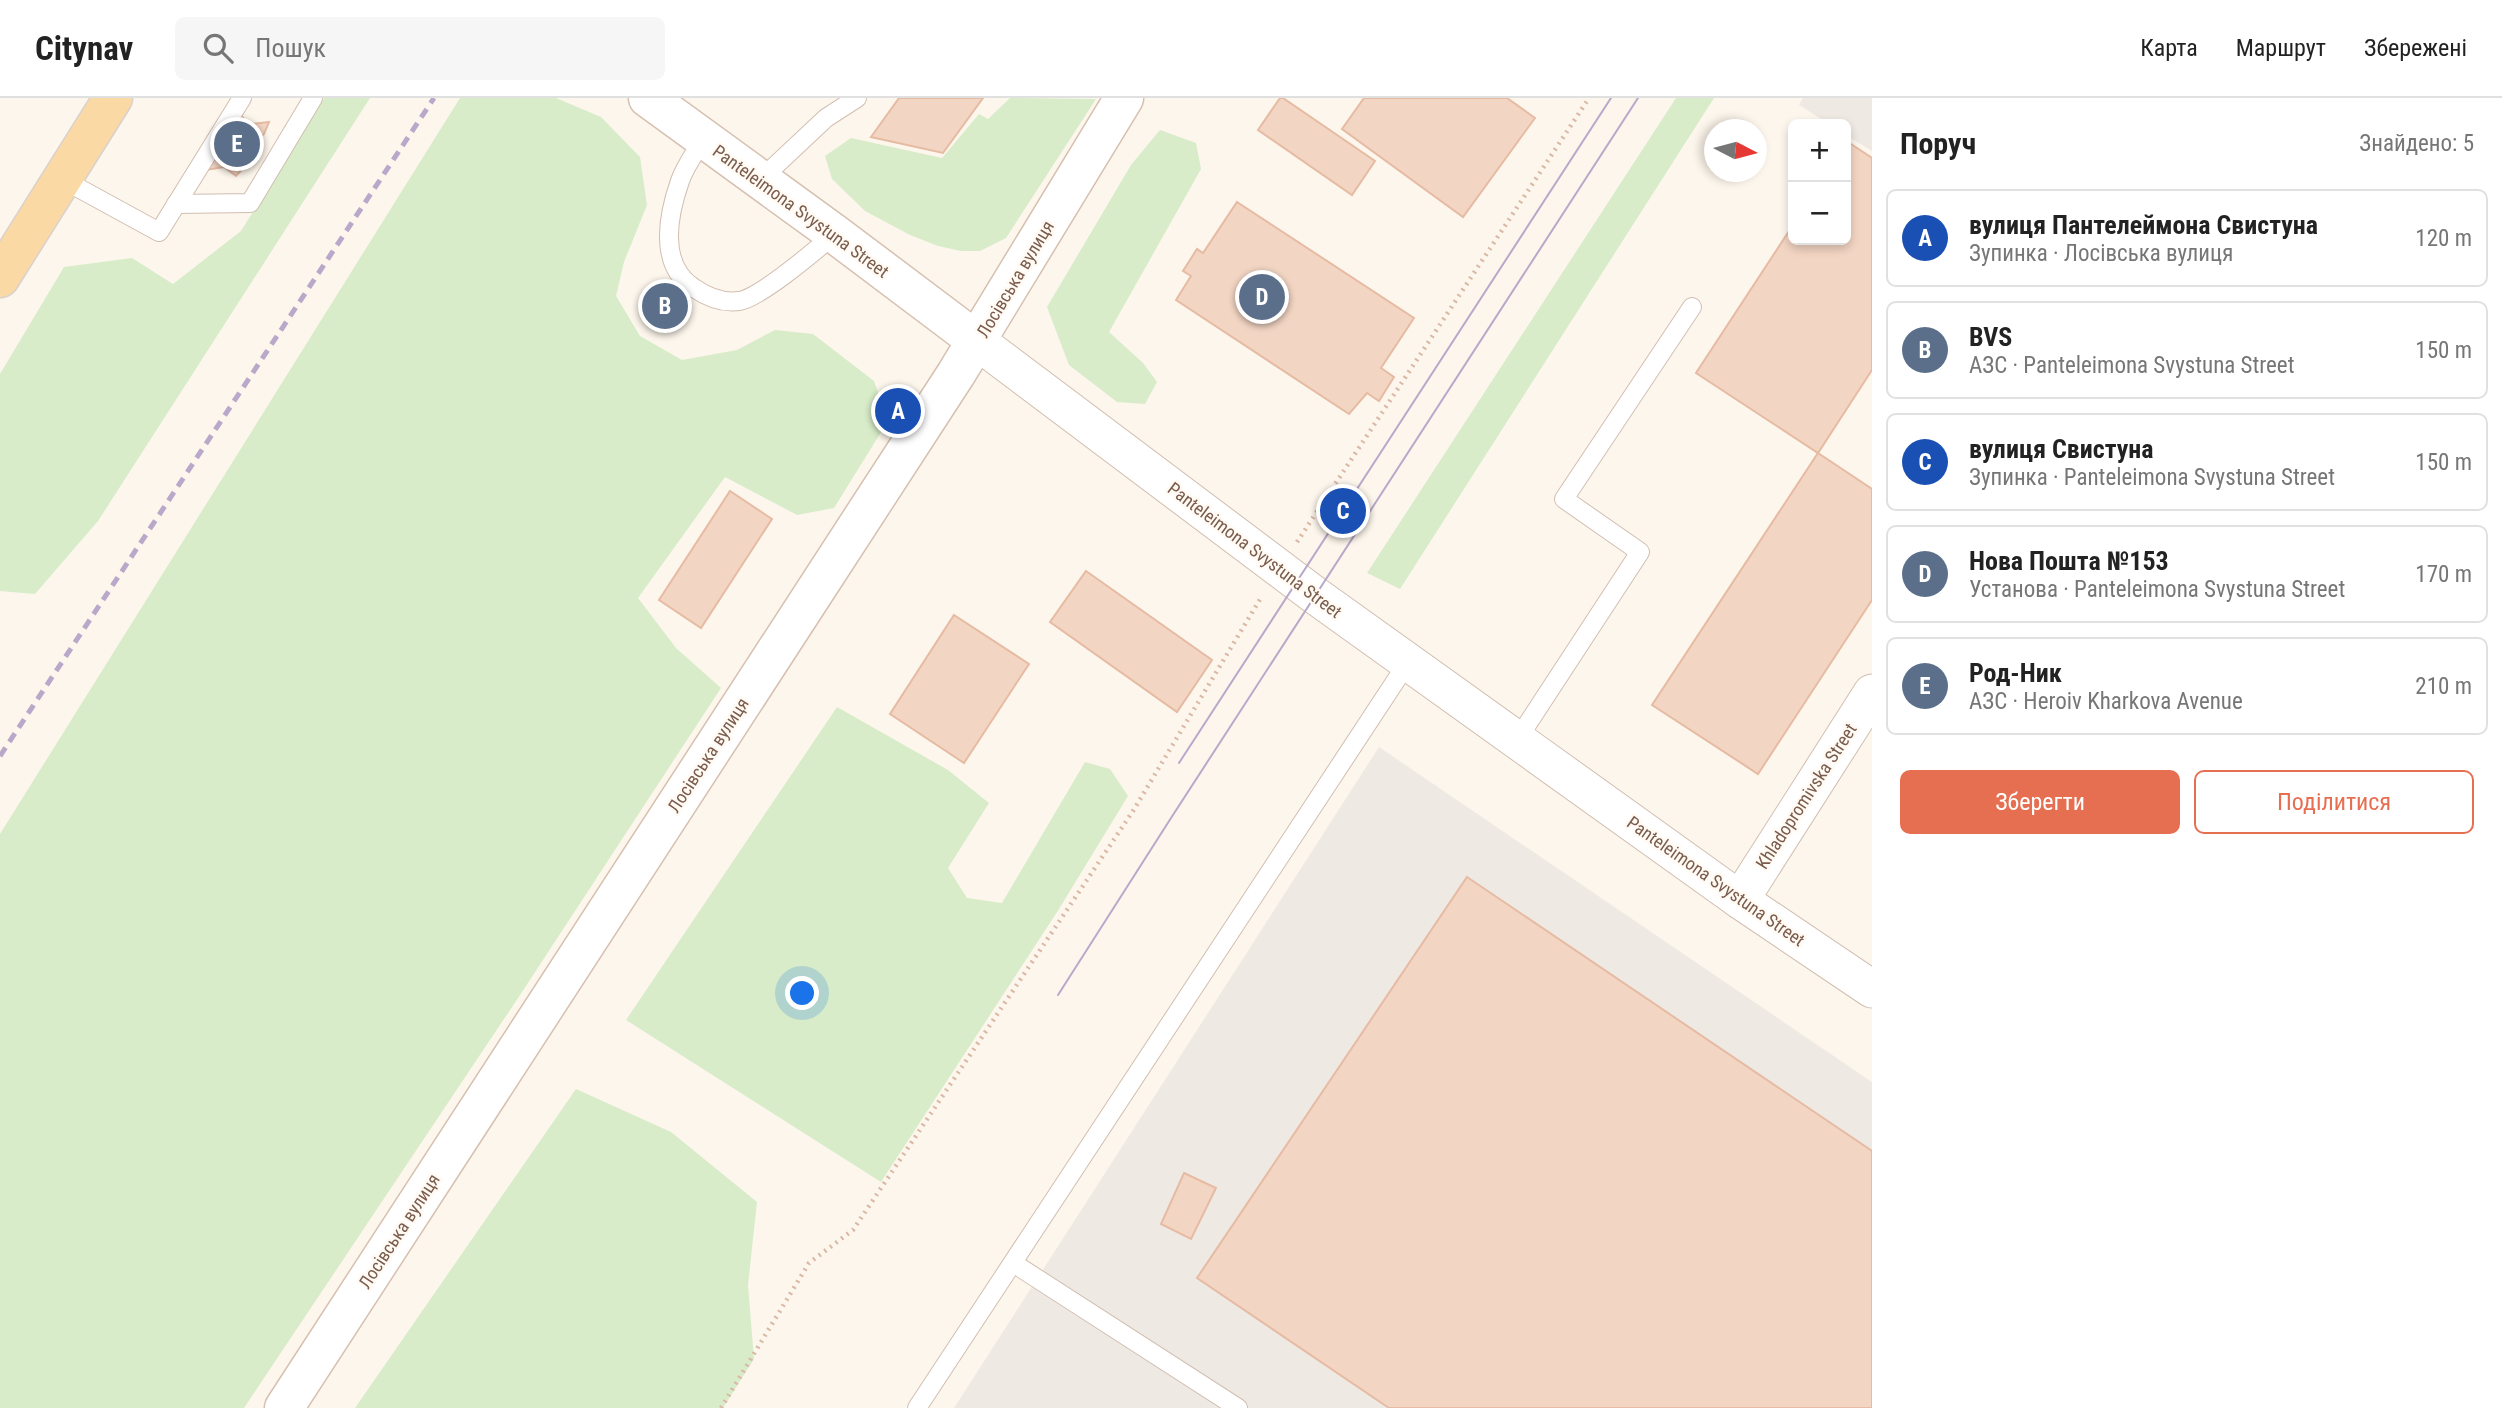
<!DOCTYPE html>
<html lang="uk">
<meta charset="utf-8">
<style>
:root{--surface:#fff;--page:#f6f6f6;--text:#222;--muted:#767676;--line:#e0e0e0;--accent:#e76f51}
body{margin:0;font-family:"Roboto Condensed",sans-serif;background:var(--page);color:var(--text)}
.controls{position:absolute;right:21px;top:21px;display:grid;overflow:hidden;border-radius:10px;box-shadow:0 4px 10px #0003}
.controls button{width:63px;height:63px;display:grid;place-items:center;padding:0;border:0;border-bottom:2px solid var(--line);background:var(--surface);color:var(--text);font:35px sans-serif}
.compass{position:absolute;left:1704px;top:21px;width:63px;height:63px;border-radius:50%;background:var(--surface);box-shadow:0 4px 10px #0003;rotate:96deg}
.you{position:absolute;left:803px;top:896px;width:24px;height:24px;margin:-18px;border:5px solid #fff;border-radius:50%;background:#1a73e8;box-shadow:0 0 0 10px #1a73e833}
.badge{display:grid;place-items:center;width:46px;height:46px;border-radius:50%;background:var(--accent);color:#fff;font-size:23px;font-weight:700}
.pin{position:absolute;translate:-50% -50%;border:4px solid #fff;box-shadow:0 2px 7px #0006}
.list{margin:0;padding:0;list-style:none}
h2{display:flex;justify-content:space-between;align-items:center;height:91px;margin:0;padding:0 28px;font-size:30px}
h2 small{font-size:23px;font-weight:400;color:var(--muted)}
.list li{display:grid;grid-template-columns:46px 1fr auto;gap:21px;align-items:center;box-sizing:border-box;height:98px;margin:0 14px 14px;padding:0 14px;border:2px solid var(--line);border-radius:10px}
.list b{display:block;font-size:26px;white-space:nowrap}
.list p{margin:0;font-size:23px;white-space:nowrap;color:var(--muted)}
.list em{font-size:23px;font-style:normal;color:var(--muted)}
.actions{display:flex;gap:14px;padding:21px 28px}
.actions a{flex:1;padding:16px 0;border:2px solid var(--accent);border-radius:10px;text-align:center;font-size:24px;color:var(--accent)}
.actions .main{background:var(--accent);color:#fff}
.icon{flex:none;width:38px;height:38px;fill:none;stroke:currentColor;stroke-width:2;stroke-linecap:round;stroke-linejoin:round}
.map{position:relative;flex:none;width:1872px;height:1310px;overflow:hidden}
header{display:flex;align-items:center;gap:42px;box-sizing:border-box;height:98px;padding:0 35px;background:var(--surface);border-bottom:2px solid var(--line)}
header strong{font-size:33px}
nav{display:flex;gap:38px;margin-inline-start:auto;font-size:24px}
.search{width:490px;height:63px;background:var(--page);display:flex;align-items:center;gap:18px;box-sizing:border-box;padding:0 24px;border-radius:10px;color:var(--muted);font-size:26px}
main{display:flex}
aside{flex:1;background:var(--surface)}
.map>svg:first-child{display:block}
</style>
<header>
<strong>Citynav</strong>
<div class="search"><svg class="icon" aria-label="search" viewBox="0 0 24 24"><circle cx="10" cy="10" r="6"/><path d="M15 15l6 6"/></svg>Пошук</div>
<nav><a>Карта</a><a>Маршрут</a><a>Збережені</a></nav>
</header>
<main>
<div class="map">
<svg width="1872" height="1310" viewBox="0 0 1872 1310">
<rect width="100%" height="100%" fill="#fdf6ec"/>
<!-- industrial -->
<g fill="#efe9e4">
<path d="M1803 0H1872V53L1846 37V26H1829L1799 7Z"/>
<path d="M1379 649 1872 984V1310H954Z"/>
</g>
<!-- green -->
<g fill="#d8ecc9">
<path d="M324 0H370L98 423 35 496 0 493V276L64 169 132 160 173 186 241 133Z"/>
<path d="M460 0H556L601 19 640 59 647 107 624 164 616 198 640 238 682 262 737 252 775 232 813 236 874 283 888 323 834 410 797 417 725 379 638 500 676 550 721 590 522 894 244 1310H0V736Z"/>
<path d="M1010 0 1096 1 1006 140 980 153H961L938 148 910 137 865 113 832 81 825 58 851 40 942 60 979 16 988 21Z"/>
<path d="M1676 0H1714L1400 491 1367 475Z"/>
<path d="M1160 32 1196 45 1201 71 1109 234 1143 265 1157 284 1145 306 1117 304 1069 267 1047 209 1131 67Z"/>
<path d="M837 609 948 672 989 705 948 770 967 800 1002 805 1085 664 1110 671 1128 698 1059 811 881 1084 626 922Z"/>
<path d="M576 991 671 1034 757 1104 748 1187 754 1261 723 1310H355Z"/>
</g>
<!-- building -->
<g fill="#f3d5c3" stroke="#e6bba3" stroke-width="2">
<path d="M899 0H983L943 55 871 39Z"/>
<path d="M1280 0H1283L1375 63 1352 97 1258 32Z"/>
<path d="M1364 0H1507L1535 20 1463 119 1342 31Z"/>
<path d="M240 16 245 22 252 26 269 24 264 36 254 45 248 58V65L236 78 224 69 206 72Z"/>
<path d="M1848 44 1872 60V272L1818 355 1696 275 1793 127V142H1846V47Z"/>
<path d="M1237 104 1414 220 1381 270 1394 279 1379 303 1367 295 1349 316 1176 202 1191 178 1183 173 1197 151 1203 155Z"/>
<path d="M659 186 687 207 669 230 642 209Z"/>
<path d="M1818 355 1872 391V502L1758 676 1652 607Z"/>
<path d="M730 393 772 421 701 530 659 502Z"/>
<path d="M1086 473 1212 562 1177 614 1050 524Z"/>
<path d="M954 517 1029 566 964 665 890 616Z"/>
<path d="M1467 779 1872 1053V1310H1389L1197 1180Z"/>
<path d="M1184 1075 1216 1090 1191 1141 1161 1126Z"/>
</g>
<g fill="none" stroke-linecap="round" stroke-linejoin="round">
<!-- lane casing -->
<g stroke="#d1beb0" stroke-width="20">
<g id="lane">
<path d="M703 41C696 54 685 68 680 83 668 117 658 167 694 190 707 199 723 205 739 203 760 200 816 152 835 136"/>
<path d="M62 81 159 134 242 0"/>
<path d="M760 82 826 20 857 0"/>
<path d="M176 106 250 105 313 0"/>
<path d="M1517 642 1640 454 1564 401 1692 209"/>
<path d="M1013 1165 1238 1310"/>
<path d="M917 1310 1408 564"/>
</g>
</g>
<!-- street casing -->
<g stroke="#d1beb0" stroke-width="39">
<g id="street">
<path d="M977 243 1316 498 1740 802 1872 891"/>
<path d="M1740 802 1872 595"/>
</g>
</g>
<!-- secondary casing -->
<g stroke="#d6c0b0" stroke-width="41">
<g id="secondary">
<path d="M648 0 835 136 977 243"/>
<path d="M284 1310 956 276 1124 0"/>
</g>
</g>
<!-- primary casing -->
<g stroke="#dad1cd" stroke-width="41">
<path id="primary" d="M0 180 113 0"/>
</g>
<!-- path -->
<g stroke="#d9b8a5" stroke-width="4.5" stroke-dasharray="2 5" stroke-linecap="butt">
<path d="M1297 444 1589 0"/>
<path d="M721 1310 809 1165 853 1132 1133 713 1262 498"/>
</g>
<!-- lane -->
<use href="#lane" stroke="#fff" stroke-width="18"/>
<!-- street -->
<use href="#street" stroke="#fff" stroke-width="37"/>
<!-- secondary -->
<use href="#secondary" stroke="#fff" stroke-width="38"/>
<!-- primary -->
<use href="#primary" stroke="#fbd9a5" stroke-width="38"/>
<!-- tram -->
<g stroke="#b9a8c9" stroke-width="2">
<path d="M1179 665 1611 0"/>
<path d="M1058 897 1171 720 1638 0"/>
</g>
<!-- rail -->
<path stroke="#b9a8c9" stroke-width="5" stroke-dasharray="10 7" stroke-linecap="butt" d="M0 658 434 0"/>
</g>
<g text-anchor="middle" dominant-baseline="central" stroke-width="5" stroke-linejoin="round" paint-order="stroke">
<!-- street labels -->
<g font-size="18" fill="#7a5c4d" stroke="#fffaf3">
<text transform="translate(801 113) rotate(36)">Panteleimona Svystuna Street</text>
<text transform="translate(1015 181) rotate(-59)">Лосівська вулиця</text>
<text transform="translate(1255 452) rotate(37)">Panteleimona Svystuna Street</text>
<text transform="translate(708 657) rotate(-57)">Лосівська вулиця</text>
<text transform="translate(1806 698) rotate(-57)">Khladopromivska Street</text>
<text transform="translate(1716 783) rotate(35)">Panteleimona Svystuna Street</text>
<text transform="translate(399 1133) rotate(-57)">Лосівська вулиця</text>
</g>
</g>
</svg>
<div class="controls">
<button>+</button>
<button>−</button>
</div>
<svg class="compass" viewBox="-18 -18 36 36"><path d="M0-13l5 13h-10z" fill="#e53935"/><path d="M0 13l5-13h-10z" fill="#767676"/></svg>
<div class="you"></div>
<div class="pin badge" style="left:898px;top:313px;background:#1a4fb4">A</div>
<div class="pin badge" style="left:665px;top:208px;background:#5c6f8a">B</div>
<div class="pin badge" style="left:1343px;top:413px;background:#1a4fb4">C</div>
<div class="pin badge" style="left:1262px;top:199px;background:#5c6f8a">D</div>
<div class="pin badge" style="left:237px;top:46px;background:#5c6f8a">E</div>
</div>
<aside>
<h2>Поруч<small>Знайдено: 5</small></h2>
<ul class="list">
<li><span class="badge" style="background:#1a4fb4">A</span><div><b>вулиця Пантелеймона Свистуна</b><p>Зупинка · Лосівська вулиця</p></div><em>120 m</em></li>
<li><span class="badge" style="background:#5c6f8a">B</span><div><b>BVS</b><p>АЗС · Panteleimona Svystuna Street</p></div><em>150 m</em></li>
<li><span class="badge" style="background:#1a4fb4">C</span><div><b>вулиця Свистуна</b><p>Зупинка · Panteleimona Svystuna Street</p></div><em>150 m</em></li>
<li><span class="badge" style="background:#5c6f8a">D</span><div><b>Нова Пошта №153</b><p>Установа · Panteleimona Svystuna Street</p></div><em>170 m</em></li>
<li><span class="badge" style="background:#5c6f8a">E</span><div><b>Род-Ник</b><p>АЗС · Heroiv Kharkova Avenue</p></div><em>210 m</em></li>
</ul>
<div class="actions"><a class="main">Зберегти</a><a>Поділитися</a></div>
</aside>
</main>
